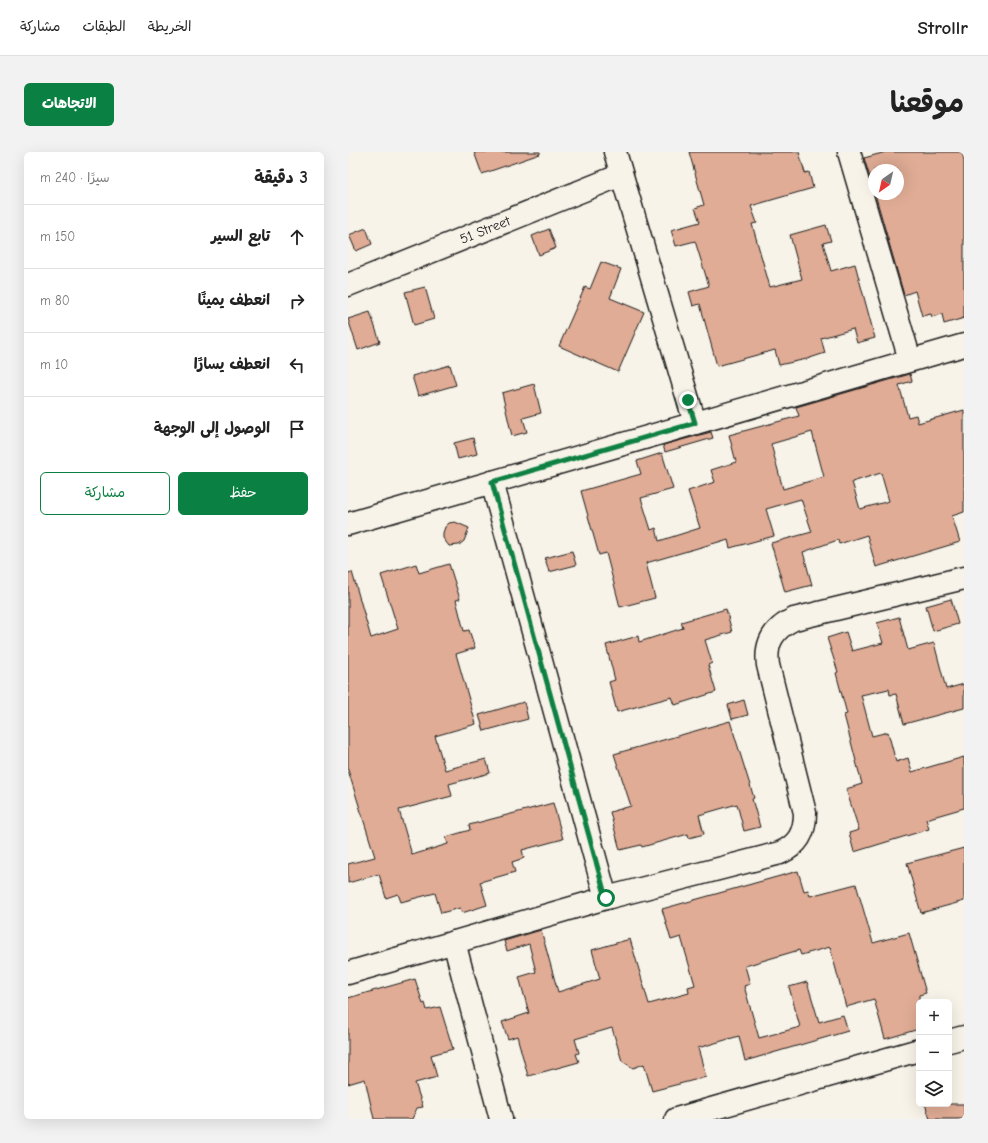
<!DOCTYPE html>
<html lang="ar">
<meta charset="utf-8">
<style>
:root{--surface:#fff;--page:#f2f2f2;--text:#222;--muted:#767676;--line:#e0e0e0;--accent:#0b8043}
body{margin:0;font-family:"Comic Neue","Playpen Sans Arabic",sans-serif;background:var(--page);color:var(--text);direction:rtl}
.controls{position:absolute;right:12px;bottom:12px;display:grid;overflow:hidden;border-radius:6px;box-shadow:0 4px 16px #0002}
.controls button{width:36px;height:36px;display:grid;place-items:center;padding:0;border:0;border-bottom:1px solid var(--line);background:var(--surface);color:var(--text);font:20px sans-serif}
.compass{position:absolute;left:520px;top:12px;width:36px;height:36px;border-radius:50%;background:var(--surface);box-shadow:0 4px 16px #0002;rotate:214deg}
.stop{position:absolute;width:12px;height:12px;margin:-9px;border:3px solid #0b8043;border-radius:50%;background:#fff}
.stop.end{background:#0b8043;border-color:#fff;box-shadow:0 1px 4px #0008}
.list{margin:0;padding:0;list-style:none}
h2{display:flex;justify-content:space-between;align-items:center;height:52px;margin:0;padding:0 16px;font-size:17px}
h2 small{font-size:13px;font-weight:400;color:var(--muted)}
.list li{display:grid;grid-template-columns:26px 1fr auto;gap:12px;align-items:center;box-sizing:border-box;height:64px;padding:0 16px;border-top:1px solid var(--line)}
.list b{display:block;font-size:15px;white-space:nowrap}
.list em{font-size:13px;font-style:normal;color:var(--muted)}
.actions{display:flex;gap:8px;padding:12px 16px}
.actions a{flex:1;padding:9px 0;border:1px solid var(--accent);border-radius:6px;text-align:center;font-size:14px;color:var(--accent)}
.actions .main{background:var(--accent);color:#fff}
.icon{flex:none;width:22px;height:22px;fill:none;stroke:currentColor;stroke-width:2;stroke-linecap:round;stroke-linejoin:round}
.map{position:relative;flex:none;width:616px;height:967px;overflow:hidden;direction:ltr;border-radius:6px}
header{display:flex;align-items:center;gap:24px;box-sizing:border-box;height:56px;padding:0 20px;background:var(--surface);border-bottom:1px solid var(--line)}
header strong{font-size:19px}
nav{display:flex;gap:22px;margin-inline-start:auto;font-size:14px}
.intro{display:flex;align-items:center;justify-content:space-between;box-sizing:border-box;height:96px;padding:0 24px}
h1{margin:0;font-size:28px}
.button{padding:10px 18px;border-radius:6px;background:var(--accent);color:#fff;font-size:14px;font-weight:700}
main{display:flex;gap:24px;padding:0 24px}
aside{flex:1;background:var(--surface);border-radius:6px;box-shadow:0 4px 16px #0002}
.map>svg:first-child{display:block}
</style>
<header>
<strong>Strollr</strong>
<nav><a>الخريطة</a><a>الطبقات</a><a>مشاركة</a></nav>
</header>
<div class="intro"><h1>موقعنا</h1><a class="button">الاتجاهات</a></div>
<main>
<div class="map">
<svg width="616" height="967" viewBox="0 0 616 967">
<rect width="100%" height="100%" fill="#f7f3e8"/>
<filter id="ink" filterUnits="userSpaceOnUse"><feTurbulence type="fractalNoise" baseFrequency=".025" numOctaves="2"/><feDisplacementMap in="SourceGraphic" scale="8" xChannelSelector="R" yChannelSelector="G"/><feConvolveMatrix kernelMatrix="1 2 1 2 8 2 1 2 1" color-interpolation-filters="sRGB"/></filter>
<g filter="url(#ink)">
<!-- building -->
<g fill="#e0ac95" stroke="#1c1c1c" fill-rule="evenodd">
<path d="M126 0H192V2L134 22Z"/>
<path d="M341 0H451L457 21 461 20 465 36 403 54 409 71 404 72 422 135 454 127 442 83 478 73 483 89 475 91 483 119 507 112 527 186 509 191 505 177 473 186 477 201 459 207 431 213 427 198 369 214 352 152 345 154 341 140 361 134 347 89 328 94 323 78 352 70 347 56 356 53Z"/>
<path d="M538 0H614L616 8V166L596 172 594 162 584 165 583 162 574 164 567 139 556 143 527 42H550V18H526V39L516 6Z"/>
<path d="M18 76 24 92 8 99 1 83Z"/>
<path d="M201 77 208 96 191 103 184 84Z"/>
<path d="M253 110 273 117 262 146 296 160 270 220 211 194 237 135 242 137Z"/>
<path d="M77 135 86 167 66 173 57 140Z"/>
<path d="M22 160 32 190 10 198 0 167Z"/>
<path d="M102 213 108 233 70 244 64 224Z"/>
<path d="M562 222 564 229 551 233 560 265 568 263 570 271 616 258V360L604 364 612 390 528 415 519 383 491 392 490 388 455 400 464 433 437 440 423 391 464 380 453 347 418 357 426 384 382 396 380 388 374 390V389L298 411 307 446 272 455 258 401 251 403 233 339 293 322 289 309 314 301 325 337 293 346 303 378 308 376 311 389 352 376 340 339 367 330 363 318 388 310 381 283 451 264 448 255ZM464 280 476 325 435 337 423 292ZM533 321 541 349 512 357 504 330Z"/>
<path d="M186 232 193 261 175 266 179 280 164 284 154 241Z"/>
<path d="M363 280 365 286 317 300 315 293Z"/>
<path d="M125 286 129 302 110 307 106 291Z"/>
<path d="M107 370 121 376 116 389 111 393 101 394 95 386V381L97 375 101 371Z"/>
<path d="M224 399 228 413 201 420 197 406Z"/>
<path d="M68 412 71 421 101 412 112 447 108 448 116 479 121 478 127 496 108 502 128 572 87 584 97 618 138 607 142 621 101 632 104 644 51 658 64 703 100 692 98 685 122 678 121 673 205 651 215 687 174 698 176 706 164 710 167 720 132 730 139 753 114 761 112 756 93 761 87 741 53 750 50 742 38 746 31 722 0 731V712L27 705 0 618V421L4 420 23 486 50 477 33 423Z"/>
<path d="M603 447 610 472 585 479 578 454Z"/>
<path d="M378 457 384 480 357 488 364 511 360 513 368 540 327 553 324 545 269 560 261 530 267 528 258 493 290 484 291 490 335 476 333 470Z"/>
<path d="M551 465 560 498 586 491 598 537 616 532V556L556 572 548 542 542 543 541 537 513 543 524 584 540 580 548 610 560 606 564 620 616 605V656L578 667 581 677 506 700 501 681 511 678 498 637 514 632 496 563 499 562 488 521 490 520 479 486 498 480 504 499 535 491 529 471Z"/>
<path d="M396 548 400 563 384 567 380 553Z"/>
<path d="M176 550 180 567 136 579 131 563Z"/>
<path d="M382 569 406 646 404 647 412 675 396 679 389 652 351 663 356 682 341 686 340 682 294 695 293 693 272 698 262 660 283 654 266 602Z"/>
<path d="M616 696V749L573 761 559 711Z"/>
<path d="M450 719 456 739 460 738 462 744 508 732 525 791 561 781 578 841 571 843V877L537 887 526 847 498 855 482 795 453 803 451 798 397 814 402 832 396 834 411 886 452 875 441 835 459 830 471 870 495 863 500 879 397 909 391 884 350 896 358 925 304 939 296 912 285 916 274 909 264 876 227 887 231 901 228 902 231 910 180 924 169 884 160 887 154 870 181 861 171 825 188 820 181 792 159 799 156 789 193 778 210 840 252 827 244 798 282 787 301 852 341 841 340 835 347 833 333 785 323 788 314 757Z"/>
<path d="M67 827 75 852 77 851 79 858 92 855 105 897 83 903 89 925 67 931 75 955 69 956 64 967H26L17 927 0 932V846Z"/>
<path d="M577 952H616V967H582Z"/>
</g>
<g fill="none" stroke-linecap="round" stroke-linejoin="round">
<!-- minor casing -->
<g stroke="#1c1c1c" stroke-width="25">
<g id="minor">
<path d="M267 0 347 271"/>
<path d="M501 0 562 208"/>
<path d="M0 133 273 23"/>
<path d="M144 330 258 746"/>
<path d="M0 372 616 193"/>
<path d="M106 790 153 967"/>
<path d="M0 821 258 746 432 701C450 693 457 681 457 661L420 513C417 491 425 477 446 467L616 426"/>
<path d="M601 889 616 885"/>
<path d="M328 967 571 898"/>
</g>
</g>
<!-- minor -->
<use href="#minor" stroke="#f7f3e8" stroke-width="22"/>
</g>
</g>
<g fill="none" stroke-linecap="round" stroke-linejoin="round" filter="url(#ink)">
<!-- route -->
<path stroke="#0b8043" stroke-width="5" d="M258 746 144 330 347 271 340 248"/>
</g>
<g text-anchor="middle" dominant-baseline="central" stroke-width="3" stroke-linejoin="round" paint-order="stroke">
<!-- street labels -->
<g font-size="14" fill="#1c1c1c" stroke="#f7f3e8">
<text transform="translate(137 78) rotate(-22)">51 Street</text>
</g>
</g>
</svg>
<div class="controls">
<button>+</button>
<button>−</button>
<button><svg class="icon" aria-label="layers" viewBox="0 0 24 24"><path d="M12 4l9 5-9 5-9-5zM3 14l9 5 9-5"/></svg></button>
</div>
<svg class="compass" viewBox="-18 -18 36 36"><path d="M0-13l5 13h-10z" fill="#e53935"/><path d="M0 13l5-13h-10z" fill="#767676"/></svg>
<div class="stop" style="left:258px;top:746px"></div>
<div class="stop end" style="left:340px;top:248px"></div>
</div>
<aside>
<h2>3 دقيقة<small>سيرًا · 240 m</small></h2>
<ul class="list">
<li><svg class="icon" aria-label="ahead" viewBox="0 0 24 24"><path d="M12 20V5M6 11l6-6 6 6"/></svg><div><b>تابع السير</b></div><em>150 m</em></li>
<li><svg class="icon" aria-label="right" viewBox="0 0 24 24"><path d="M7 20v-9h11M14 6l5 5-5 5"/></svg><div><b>انعطف يمينًا</b></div><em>80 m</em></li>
<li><svg class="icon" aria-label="left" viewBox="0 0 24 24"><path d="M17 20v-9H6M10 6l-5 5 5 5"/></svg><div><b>انعطف يسارًا</b></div><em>10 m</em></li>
<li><svg class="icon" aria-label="arrive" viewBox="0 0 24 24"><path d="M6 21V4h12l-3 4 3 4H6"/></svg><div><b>الوصول إلى الوجهة</b></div></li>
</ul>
<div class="actions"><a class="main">حفظ</a><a>مشاركة</a></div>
</aside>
</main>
